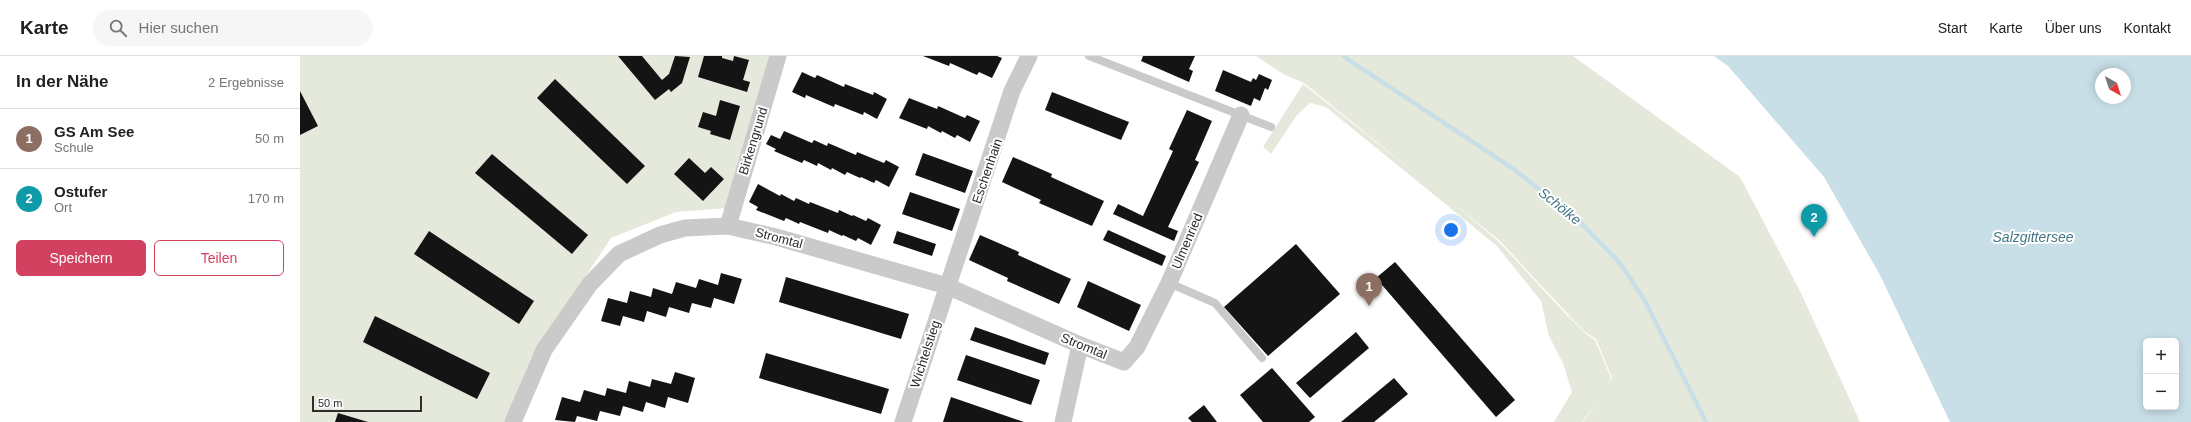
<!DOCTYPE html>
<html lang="de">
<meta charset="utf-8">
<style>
:root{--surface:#fff;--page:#f6f6f6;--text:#202124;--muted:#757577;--line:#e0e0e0;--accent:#d2415f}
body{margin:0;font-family:Arial,sans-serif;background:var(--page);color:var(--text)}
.controls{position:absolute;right:12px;bottom:12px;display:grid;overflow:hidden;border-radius:6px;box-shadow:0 2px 10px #0003}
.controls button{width:36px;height:36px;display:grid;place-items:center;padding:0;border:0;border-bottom:1px solid var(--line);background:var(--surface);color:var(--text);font:20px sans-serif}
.compass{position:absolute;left:1795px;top:12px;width:36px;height:36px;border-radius:50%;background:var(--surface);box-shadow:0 2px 10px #0003;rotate:141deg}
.scale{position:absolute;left:12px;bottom:10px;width:110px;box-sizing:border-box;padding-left:4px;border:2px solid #2d2d2d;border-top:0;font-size:11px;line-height:14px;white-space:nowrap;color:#2d2d2d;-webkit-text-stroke:3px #fff;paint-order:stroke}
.you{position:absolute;left:1151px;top:174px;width:14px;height:14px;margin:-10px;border:3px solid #fff;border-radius:50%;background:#1a73e8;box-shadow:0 0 0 6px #1a73e833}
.badge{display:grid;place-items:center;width:26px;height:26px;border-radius:50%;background:var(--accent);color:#fff;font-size:13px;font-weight:700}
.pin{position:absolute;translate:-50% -33px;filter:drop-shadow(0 1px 2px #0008)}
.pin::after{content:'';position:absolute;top:21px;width:14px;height:12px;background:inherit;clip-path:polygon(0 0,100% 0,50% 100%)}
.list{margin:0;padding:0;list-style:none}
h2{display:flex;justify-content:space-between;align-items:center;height:52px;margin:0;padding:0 16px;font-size:17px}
h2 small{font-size:13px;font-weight:400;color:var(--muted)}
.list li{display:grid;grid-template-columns:26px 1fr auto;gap:12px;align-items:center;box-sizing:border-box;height:60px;padding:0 16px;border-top:1px solid var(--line)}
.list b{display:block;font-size:15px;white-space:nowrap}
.list p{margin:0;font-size:13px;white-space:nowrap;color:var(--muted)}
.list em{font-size:13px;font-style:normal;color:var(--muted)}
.actions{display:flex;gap:8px;padding:12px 16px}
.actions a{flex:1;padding:9px 0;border:1px solid var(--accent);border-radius:6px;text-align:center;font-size:14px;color:var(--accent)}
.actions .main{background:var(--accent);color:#fff}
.icon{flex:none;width:22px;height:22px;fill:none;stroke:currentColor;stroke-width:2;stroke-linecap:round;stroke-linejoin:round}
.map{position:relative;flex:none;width:1891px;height:366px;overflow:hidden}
header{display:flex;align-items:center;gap:24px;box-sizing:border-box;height:56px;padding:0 20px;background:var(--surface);border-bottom:1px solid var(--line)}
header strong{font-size:19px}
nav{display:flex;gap:22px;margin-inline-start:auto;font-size:14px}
.search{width:280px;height:36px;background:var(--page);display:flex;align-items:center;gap:10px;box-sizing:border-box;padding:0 14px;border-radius:22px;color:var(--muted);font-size:15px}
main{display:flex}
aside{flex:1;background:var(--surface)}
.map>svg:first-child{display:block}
</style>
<header>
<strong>Karte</strong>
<div class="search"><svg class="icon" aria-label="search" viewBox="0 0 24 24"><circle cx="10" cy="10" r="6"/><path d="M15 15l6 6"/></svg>Hier suchen</div>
<nav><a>Start</a><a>Karte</a><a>Über uns</a><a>Kontakt</a></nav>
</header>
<main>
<aside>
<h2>In der Nähe<small>2 Ergebnisse</small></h2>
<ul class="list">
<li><span class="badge" style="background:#8d6e63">1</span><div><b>GS Am See</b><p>Schule</p></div><em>50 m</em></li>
<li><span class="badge" style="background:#0f9aa8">2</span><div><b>Ostufer</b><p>Ort</p></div><em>170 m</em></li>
</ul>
<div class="actions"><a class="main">Speichern</a><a>Teilen</a></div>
</aside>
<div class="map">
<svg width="1891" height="366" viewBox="0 0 1891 366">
<rect width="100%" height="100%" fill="#fff"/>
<!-- green -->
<g fill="#e4e9dc" fill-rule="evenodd">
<path d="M0 0H471L427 152 376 156 311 182 231 302 205 366H0Z"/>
<path d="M956 0H1273L1440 121 1501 237 1560 366H1283L1301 341 1282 366H1254L1272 336 1263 307 1249 280 1241 245 1197 190 1026 51 1010 47 997 59 971 98 963 91 1003 28 1125 125 1004 27 983 18ZM1153 147 1200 185 1263 253 1284 275 1296 283 1312 322 1308 329 1311 322 1295 284 1284 276 1263 255 1199 186Z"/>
</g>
<!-- water -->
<path fill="#c9dfe7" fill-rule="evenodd" d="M1414 0H1891V366H1650L1580 219 1524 121 1428 10ZM1801 18H1825V42H1801ZM1846 285H1876V351H1846Z"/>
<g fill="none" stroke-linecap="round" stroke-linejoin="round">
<!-- stream -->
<path stroke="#c9dfe7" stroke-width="4.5" d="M1043 0 1215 114 1280 166 1320 207 1344 243 1406 366"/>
</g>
<!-- building -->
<g fill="#141414">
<path d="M318 0H342L362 24 369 18 375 0 390 1 382 27 371 36 369 33 355 44Z"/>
<path d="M404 0H422V2L433 5 434 0 449 4 443 24 450 26 447 36 398 21Z"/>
<path d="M623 0H697L702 2 692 22 679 16 677 19 650 7 649 10Z"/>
<path d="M843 0H895L889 13 893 15 889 26 841 5Z"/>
<path d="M923 14 951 26 953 22 956 24 959 18 972 24 968 34 965 32 960 45 954 42 951 50 915 35Z"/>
<path d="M502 16 515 22 517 19 544 31 545 28 573 39 574 36 587 43 577 63 564 56 563 59 535 48 534 51 506 39 505 42 492 36Z"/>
<path d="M255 23 345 110 327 128 237 42Z"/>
<path d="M0 35 18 70 0 79Z"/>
<path d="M752 36 829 66 821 84 745 54Z"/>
<path d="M609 42 637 53 638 50 665 62 667 59 680 65 670 86 657 79 655 82 642 75 641 77 628 70 627 73 599 62Z"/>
<path d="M420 44 440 50 430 84 410 78 411 75 398 71 403 56 416 60Z"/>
<path d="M887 54 912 65 895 104 899 106 868 171 878 175 874 185 813 158 818 148 843 160 873 95 869 93Z"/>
<path d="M484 75 512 87 514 84 527 90 528 87 556 99 557 96 584 107 586 104 599 111 589 131 576 124 574 127 561 121 560 122 547 116 545 119 532 112 531 114 518 107 517 110 504 104 502 107 474 95 476 93 466 88 471 79 480 83Z"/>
<path d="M623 97 673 115 665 137 615 119Z"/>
<path d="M192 98 288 179 272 198 175 117Z"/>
<path d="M713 101 752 118 751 121 804 145 792 170 739 147 741 144 702 126Z"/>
<path d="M389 102 405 117 411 111 424 123 403 145 374 118Z"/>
<path d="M458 128 480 140 481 138 494 145 496 142 509 148 510 146 538 157 539 154 552 160 553 159 566 165 568 162 581 169 571 189 558 182 556 185 543 179 542 180 529 174 528 177 500 166 499 168 486 162 484 165 456 154 458 151 449 146Z"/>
<path d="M610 136 660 153 652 175 602 158Z"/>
<path d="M808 174 866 200 862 210 803 184Z"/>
<path d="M129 175 234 245 219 268 114 198Z"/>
<path d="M597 175 636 188 632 200 593 187Z"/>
<path d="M680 179 719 196 718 199 771 223 759 248 707 225 708 222 669 204Z"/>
<path d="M996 188 1040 238 968 300 924 251Z"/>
<path d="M1095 206 1215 344 1196 361 1076 222Z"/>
<path d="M421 217 442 223 434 248 414 242 411 252 392 247 389 257 369 251 366 261 347 255 344 266 323 260 320 270 301 265 308 242 327 247 330 235 351 241 353 232 372 238 376 226 396 232 399 223 418 229Z"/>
<path d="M486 221 609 258 601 283 479 246Z"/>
<path d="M788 225 841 249 829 275 777 251Z"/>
<path d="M75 260 190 317 177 343 63 286Z"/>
<path d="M675 271 749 297 745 309 670 284Z"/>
<path d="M1056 276 1069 292 1010 342 996 327Z"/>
<path d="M466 297 589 333 581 358 459 322Z"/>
<path d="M666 299 740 324 731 349 657 324Z"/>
<path d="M972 312 1015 361 1009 366H963L940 339Z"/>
<path d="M375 316 395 322 388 347 368 341 365 352 346 346 343 356 323 350 320 360 300 355 297 365 277 360 275 366 255 364 262 341 280 346 284 334 305 340 307 332 326 337 329 325 350 331 352 323 371 328Z"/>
<path d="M1094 322 1108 338 1074 366H1041Z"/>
<path d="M651 341 724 366H643Z"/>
<path d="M904 349 917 366H892L888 362Z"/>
<path d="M38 357 68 366H35Z"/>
</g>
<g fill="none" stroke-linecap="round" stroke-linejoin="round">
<!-- lane -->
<g stroke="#cacaca" stroke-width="8">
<path d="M789 0 971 71"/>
<path d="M869 227 915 247 962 302"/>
</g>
<!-- street -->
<g stroke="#cacaca" stroke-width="17">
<path d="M428 170 478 0"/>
<path d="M213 366 244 294 290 228 319 198 360 179 385 172 428 170 476 181 647 230 780 289 824 306 837 291 869 227 941 59"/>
<path d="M603 366 712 35 729 0"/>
<path d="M763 366 780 289"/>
</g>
</g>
<g text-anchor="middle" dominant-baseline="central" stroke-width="4" stroke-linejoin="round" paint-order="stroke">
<!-- street labels -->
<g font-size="13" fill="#2d2d2d" stroke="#fff">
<text transform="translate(453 85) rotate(-73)">Birkengrund</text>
<text transform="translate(687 115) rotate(-71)">Eschenhain</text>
<text transform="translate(479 182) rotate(15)">Stromtal</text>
<text transform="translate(887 185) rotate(-67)">Ulmenried</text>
<text transform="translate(784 290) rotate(22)">Stromtal</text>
<text transform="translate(625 298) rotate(-72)">Wichtelstieg</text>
</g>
<!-- water labels -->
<g font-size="14" font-style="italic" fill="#447585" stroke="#fff">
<text transform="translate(1260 150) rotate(39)">Schölke</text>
<text x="1733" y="181">Salzgittersee</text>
</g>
</g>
</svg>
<div class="controls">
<button>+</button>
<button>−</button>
</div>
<svg class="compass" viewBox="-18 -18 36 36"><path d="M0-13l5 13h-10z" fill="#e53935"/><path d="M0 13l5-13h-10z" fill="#757577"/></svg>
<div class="scale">50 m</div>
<div class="you"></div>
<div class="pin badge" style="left:1069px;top:250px;background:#8d6e63">1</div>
<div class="pin badge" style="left:1514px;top:181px;background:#0f9aa8">2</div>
</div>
</main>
